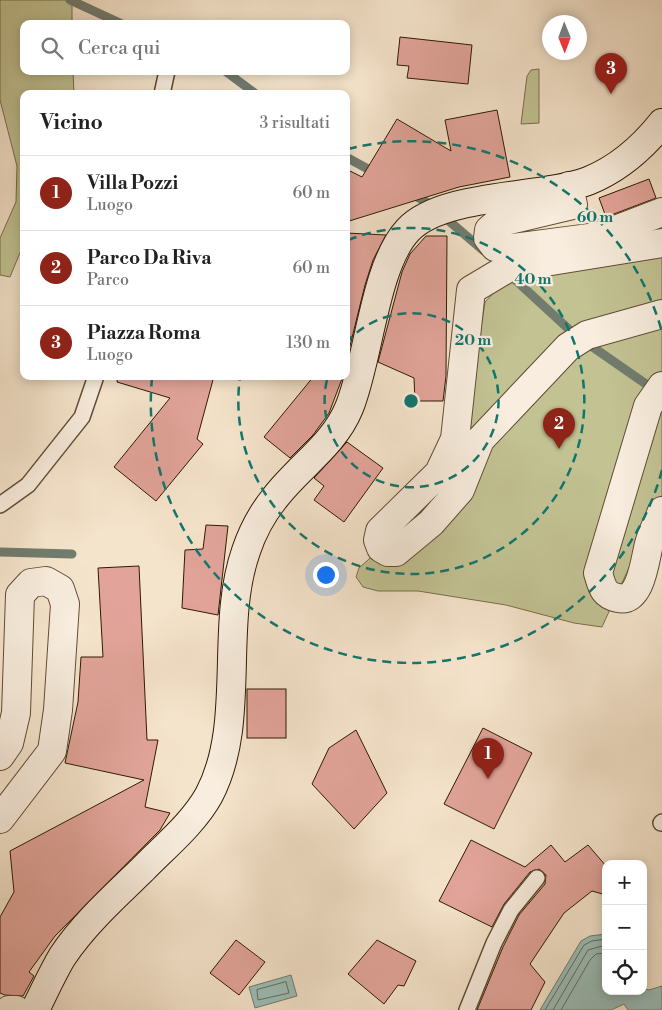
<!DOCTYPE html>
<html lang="it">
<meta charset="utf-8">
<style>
:root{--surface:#fff;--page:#f6f6f6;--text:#222;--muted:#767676;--line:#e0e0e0;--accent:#8f2418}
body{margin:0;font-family:"Libre Bodoni",serif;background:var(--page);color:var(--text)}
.controls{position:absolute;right:15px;bottom:15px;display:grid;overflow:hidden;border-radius:10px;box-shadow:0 2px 12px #0003}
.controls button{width:45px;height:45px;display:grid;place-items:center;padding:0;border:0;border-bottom:1px solid var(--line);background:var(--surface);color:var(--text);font:25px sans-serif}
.compass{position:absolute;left:542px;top:15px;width:45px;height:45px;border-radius:50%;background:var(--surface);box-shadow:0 2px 12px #0003;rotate:179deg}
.you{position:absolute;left:325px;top:574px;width:18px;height:18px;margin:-12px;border:4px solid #fff;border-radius:50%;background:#1a73e8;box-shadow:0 0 0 8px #1a73e833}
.badge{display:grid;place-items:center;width:32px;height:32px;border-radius:50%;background:var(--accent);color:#fff;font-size:16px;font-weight:700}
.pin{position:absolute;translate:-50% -41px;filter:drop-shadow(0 1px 2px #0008)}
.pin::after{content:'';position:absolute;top:26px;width:18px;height:15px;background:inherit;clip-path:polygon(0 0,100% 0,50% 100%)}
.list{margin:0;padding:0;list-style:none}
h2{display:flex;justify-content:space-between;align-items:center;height:65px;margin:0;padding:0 20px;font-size:21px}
h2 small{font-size:16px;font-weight:400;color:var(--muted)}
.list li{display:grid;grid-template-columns:32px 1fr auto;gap:15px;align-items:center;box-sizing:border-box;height:75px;padding:0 20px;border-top:1px solid var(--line)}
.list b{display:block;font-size:19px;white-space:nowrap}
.list p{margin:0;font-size:16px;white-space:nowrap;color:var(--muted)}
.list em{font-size:16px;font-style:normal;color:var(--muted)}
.icon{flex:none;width:28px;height:28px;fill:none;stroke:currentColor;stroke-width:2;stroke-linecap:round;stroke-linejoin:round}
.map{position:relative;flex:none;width:662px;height:1010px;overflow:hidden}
.search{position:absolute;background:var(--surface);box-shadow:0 2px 12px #0003;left:20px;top:20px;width:330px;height:55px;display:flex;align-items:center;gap:12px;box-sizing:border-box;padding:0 18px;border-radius:10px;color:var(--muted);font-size:19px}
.panel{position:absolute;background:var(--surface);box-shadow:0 2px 12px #0003;left:20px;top:90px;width:330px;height:290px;border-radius:10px}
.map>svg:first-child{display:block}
</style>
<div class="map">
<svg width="662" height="1010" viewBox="0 0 662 1010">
<rect width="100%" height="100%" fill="#f5e4cc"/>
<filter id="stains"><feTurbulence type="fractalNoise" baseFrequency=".004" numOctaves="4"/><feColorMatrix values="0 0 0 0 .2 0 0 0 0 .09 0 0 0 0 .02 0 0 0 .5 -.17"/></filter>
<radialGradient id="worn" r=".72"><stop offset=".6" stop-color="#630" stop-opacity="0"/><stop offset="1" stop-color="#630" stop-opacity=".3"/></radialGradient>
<!-- green -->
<g fill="#c2c293" stroke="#796e4a">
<path d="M0 0H72V24H24V71H73L74 94H24V243L10 277 0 275V238L16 202 17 166 0 100Z"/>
<path d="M539 69V123L521 124 527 76 531 70Z"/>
<path d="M662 256V495L602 627 574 623 506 605 418 591H378L363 587 356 577 359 568 397 534 446 474 466 423 485 302 501 285 532 277Z"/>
</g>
<!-- water -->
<g fill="#9cbeb9" stroke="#717c6f">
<path d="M606 934V991H643V988L649 990 662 986V1010H628L624 1004 611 1010H540L581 941 590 936Z"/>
<path d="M291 975 297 996 255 1008 249 987Z"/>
</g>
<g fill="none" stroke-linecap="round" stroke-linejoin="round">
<!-- shore -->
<g stroke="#666c5d" stroke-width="1">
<path d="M286 982 289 993 258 1000 257 990Z"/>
<path d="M545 1010 584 945 592 941 606 939"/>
<path d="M553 1010 588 950 606 945"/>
<path d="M561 1010 590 960 596 954 606 953"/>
</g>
<!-- stream -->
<g stroke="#717c6f" stroke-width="9">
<path d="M70 0 122 24"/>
<path d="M225 71 256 94"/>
<path d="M346 157 377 174"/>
<path d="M412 194 428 203 484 251"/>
<path d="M508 273 574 334 656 391"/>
<path d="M0 552 72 554"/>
</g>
</g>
<!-- building -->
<g fill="#e2a49a" stroke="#301901">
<path d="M400 37 472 45 468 84 407 78 409 66 397 65Z"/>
<path d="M497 110 510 177 459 187 346 222V169L362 177 397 119 451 151 445 120Z"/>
<path d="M649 179 656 198 606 217 599 198Z"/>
<path d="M346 233 386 235 373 260 365 285 349 350 346 348Z"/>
<path d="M426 236H447L446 376 443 401H415L414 378 378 362 402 272 410 254Z"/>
<path d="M118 376H214L197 439 203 444 156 501 114 467 170 398 117 382Z"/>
<path d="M314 376H343L329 413 313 435 290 458 264 437Z"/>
<path d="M347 442 383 468 344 522 314 500 324 486 314 478Z"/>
<path d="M206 525 228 526 218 615 182 608 185 550 203 549Z"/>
<path d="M139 566 147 740H158L145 807 170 813 160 830 55 936 29 972 34 976 23 996 5 995 0 993V917L14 892 10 851 144 780 65 763 78 702 81 657H103L98 568Z"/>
<rect x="247" y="689" width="39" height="49"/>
<path d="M483 728 532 753 494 829 444 804Z"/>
<path d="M356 730 387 793 354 829 312 784 329 748Z"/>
<path d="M471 840 525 867 551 845 565 862 588 845 606 866V895L592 891 564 913 530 964 545 982 531 1010H477L503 947 519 915 545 884 546 875 539 869 530 872 504 904 492 927 439 901Z"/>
<path d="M236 940 265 962 239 995 210 973Z"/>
<path d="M377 940 416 961 404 986 398 985 384 1004 348 974Z"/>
</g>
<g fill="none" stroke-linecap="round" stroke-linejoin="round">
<!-- lane casing -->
<g stroke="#614c34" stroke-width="18">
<g id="lane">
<path d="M162 94 167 71"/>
<path d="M0 505 28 485 82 417 96 376"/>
<path d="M661 823 662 822"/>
<path d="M467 1010 494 943 511 910 537 878"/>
</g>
</g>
<!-- street casing -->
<g stroke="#614c34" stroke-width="30">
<g id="street">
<path d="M569 186 573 205 497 223 489 230 488 238 495 247 505 249 597 237 662 212"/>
<path d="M662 243 508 268 471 290 455 439 439 473 380 531 378 540 381 548 388 552H396L431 523 460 490 480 440 568 347 587 335 662 314"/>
<path d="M662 386 648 406 598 573C602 586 603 595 618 598 641 604 645 559 649 544 652 533 658 522 662 511"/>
<path d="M0 756 9 743 16 713 20 595 31 583 46 581 60 589 65 604 58 710 52 751 0 819"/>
<path d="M9 1010H16"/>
</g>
</g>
<!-- secondary casing -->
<g stroke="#301901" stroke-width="30">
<path id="secondary" d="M35 1010C44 992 52 974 62 957 83 925 114 897 142 870 164 847 193 824 209 795 247 723 219 628 246 551 252 533 262 514 274 499 297 468 334 445 349 408 369 360 374 266 408 230 443 193 540 199 588 181 618 169 642 148 662 123"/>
</g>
<!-- lane -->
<use href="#lane" stroke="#f8edde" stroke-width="15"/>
<!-- street -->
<use href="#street" stroke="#f8edde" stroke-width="28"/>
<!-- secondary -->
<use href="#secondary" stroke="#f8edde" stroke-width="28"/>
</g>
<!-- distance rings -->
<g fill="none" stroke="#0f766e" stroke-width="2.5" stroke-dasharray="9 6">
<path d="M346 343A87 87 0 1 1 328 376"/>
<path d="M348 240A173 173 0 1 1 240 377"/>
<path d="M662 470A260 260 0 0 1 152 378M348 149A260 260 0 0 1 662 332"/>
</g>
<circle cx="411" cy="401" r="8" fill="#0f766e" stroke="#f8edde" stroke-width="2.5"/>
<g font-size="15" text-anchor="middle" font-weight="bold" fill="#0f766e" stroke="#f8edde" stroke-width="4.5" stroke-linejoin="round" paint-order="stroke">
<text x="595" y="222">60 m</text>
<text x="533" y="284">40 m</text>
<text x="473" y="345">20 m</text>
</g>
<rect width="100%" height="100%" filter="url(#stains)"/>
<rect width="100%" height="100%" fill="url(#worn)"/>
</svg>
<div class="controls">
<button>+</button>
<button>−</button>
<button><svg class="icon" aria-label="locate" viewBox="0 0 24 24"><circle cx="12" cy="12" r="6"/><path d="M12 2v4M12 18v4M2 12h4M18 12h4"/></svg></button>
</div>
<svg class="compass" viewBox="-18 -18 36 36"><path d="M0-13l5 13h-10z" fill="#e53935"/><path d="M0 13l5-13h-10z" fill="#767676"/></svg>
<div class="you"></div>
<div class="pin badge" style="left:488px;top:779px">1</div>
<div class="pin badge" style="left:559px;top:449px">2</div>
<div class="pin badge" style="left:611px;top:94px">3</div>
<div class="search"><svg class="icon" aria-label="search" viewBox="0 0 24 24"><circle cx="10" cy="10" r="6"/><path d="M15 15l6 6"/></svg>Cerca qui</div>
<section class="panel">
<h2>Vicino<small>3 risultati</small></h2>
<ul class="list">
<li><span class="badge">1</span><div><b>Villa Pozzi</b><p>Luogo</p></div><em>60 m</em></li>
<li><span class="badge">2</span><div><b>Parco Da Riva</b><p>Parco</p></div><em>60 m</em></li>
<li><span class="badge">3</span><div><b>Piazza Roma</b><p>Luogo</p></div><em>130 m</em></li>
</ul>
</section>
</div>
